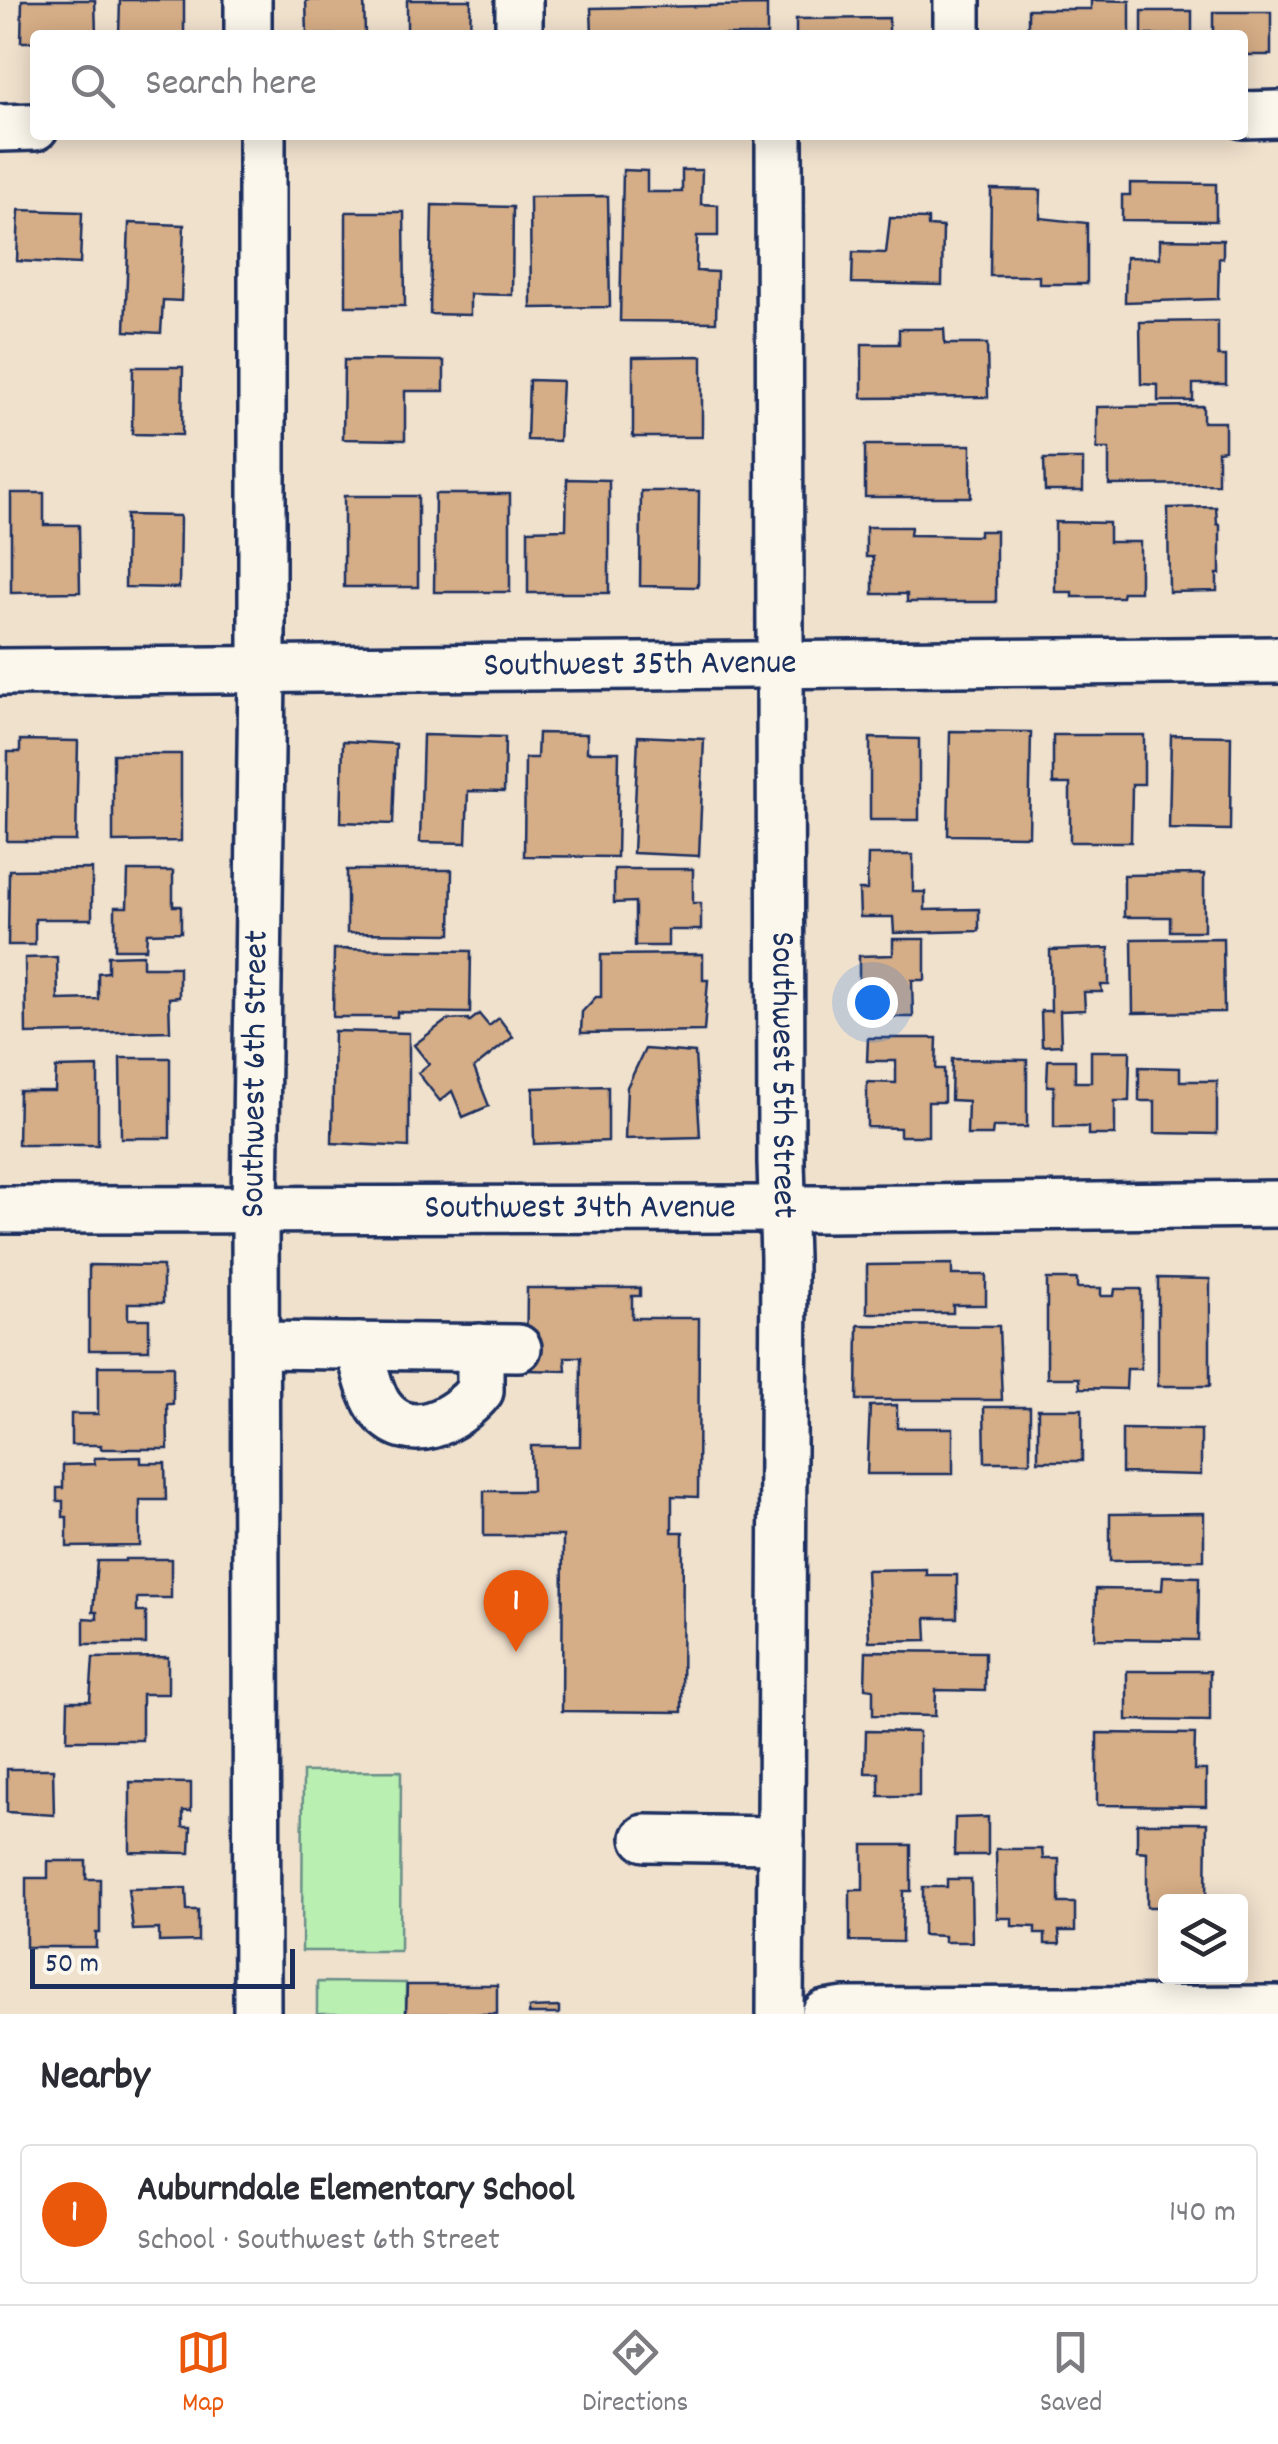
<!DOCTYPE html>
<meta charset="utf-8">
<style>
:root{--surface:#fff;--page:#f2f2f3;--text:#2b2b33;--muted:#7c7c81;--line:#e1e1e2;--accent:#ea580c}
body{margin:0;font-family:Dekko,sans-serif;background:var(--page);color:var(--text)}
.controls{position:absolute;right:30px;bottom:30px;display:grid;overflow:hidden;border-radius:10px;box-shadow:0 5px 25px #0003}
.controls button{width:90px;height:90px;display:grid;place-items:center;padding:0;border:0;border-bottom:2px solid var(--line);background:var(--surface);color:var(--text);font:50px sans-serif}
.scale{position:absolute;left:30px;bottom:25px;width:265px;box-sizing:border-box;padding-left:10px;border:5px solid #1b2f5e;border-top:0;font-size:28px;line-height:35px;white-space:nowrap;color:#1b2f5e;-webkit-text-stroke:8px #fbf7ec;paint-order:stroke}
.you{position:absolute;left:872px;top:1002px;width:35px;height:35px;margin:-25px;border:8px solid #fff;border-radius:50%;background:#1a73e8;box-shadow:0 0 0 15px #1a73e833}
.badge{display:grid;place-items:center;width:65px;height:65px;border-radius:50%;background:var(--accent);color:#fff;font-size:32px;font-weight:700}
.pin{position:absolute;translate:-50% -82px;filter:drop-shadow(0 2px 5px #0008)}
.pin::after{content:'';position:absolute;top:52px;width:35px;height:30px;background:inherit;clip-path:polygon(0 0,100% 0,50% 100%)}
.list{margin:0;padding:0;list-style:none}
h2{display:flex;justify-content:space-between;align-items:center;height:130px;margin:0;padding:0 40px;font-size:42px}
h2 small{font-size:32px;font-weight:400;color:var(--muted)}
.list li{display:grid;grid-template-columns:65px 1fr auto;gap:30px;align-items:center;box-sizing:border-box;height:140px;margin:0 20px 20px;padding:0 20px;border:2px solid var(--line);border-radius:10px}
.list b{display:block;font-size:38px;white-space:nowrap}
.list p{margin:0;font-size:32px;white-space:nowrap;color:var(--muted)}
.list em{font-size:32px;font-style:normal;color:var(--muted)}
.icon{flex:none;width:55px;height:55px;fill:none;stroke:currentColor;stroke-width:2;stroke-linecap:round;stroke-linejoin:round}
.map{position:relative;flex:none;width:1278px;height:2014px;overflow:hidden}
.search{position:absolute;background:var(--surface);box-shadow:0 5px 25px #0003;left:30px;right:30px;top:30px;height:110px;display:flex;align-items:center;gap:25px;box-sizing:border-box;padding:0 35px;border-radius:10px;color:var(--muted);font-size:38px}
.sheet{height:290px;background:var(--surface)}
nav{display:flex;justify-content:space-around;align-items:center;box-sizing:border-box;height:140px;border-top:2px solid var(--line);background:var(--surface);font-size:28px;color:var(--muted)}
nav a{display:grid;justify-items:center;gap:5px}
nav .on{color:var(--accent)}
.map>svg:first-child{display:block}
</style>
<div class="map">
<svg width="1278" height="2014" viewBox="0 0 1278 2014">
<rect width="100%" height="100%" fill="#f0e1cd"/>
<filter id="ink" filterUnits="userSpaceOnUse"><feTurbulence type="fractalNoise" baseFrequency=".01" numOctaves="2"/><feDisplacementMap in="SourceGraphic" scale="20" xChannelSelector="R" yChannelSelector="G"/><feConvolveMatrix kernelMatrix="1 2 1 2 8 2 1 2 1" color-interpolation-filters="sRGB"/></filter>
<g filter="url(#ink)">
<!-- green -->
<g fill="#b9efb1" stroke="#6a8f88" stroke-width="2.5">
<path d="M401 1771 400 1951H302L303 1772Z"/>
<path d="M317 1982 406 1983V2014H317Z"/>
</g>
<!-- building -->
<g fill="#d5ad86" stroke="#1b2f5e" stroke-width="2.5">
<path d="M22 0H95L96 35H35V42H21Z"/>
<path d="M120 0H184V35H119Z"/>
<path d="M306 0H364L365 35H307Z"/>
<path d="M407 0H471L470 35H407Z"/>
<path d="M1091 0 1130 1V35H1028V9H1091Z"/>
<path d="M767 5V35H592L591 8Z"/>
<rect x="1142" y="11" width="50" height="24"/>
<path d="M1213 12H1271V55H1243V35H1213Z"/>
<path d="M889 18V35H796V19Z"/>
<path d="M623 170 647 171V192H682V170H702L701 204 718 205V236H697L696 271 717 272 716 322 620 321Z"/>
<path d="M1130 183 1216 184V221L1122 220V195H1130Z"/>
<path d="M991 189 1041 190 1040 218 1087 223V284H1039V276H990Z"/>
<path d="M608 196 610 307 531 308 530 197Z"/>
<path d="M432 205 513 207 512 295 470 294V315L430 314Z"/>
<path d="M19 210 82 212 80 264 17 261Z"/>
<path d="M346 212H404L405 306H346Z"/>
<path d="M890 218 928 219V226L943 227 942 285 852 283 853 252 886 253Z"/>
<path d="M129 223 184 225 181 301 163 300 161 333 125 331Z"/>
<path d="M1160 239 1223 240V258H1219L1218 299 1125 302 1126 257 1160 258Z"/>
<path d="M1218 321V356H1226V384H1193V401H1158V385L1141 384 1140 322Z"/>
<path d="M899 329H944L945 344H987L988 397 862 398V344H899Z"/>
<path d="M702 356V437H633V357Z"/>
<path d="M344 360 444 361V391H405V440L343 439Z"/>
<path d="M133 367H183L182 435 132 434Z"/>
<path d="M529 380 562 381 559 441 527 440Z"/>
<path d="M1203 406V422H1225V450L1218 451V484L1109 485V449H1097V407Z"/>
<rect x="865" y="445" width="106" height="52"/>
<path d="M1044 459H1083V491H1045Z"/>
<path d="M567 479 609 480V593H528V530L566 529Z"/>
<path d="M641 491H699L698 587 640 586Z"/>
<path d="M11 493H44V525H79L80 592 11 593Z"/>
<path d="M435 494H510V592H434Z"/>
<rect x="344" y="496" width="74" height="91"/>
<path d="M1216 507 1217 524 1220 525V574H1217V591L1169 592 1168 508Z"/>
<path d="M126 515 180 516 179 588 125 587Z"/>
<path d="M1055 522 1109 523V542H1140V592H1123L1122 597H1072V592H1055Z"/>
<path d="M866 527H911L910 535 979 536V531H996V602H907V594H873V557H866Z"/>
<path d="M950 731 1031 732 1029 836 948 835Z"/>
<path d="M538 733 587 734V752H619L617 857 524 856 525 758H537Z"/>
<path d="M423 735 505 737 504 792 468 791 466 843 420 842Z"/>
<path d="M1053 735H1144V784H1132L1131 842H1070V784H1053Z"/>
<path d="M1171 735 1231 736 1230 830 1169 829Z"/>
<path d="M638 736 704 739 699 856 633 853Z"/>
<path d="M870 738 919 739V820H870Z"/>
<path d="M20 740 78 741 76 841H7L8 752H20Z"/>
<path d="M343 741 396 744 393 824 341 822Z"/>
<path d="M113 754H181V841L113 842Z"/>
<path d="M868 855H913V892H925V910L979 909V931L894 933 893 917H860L859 890H867Z"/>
<path d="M92 869V919H35V945H8L9 870Z"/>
<path d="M614 869H693V903H701V930H668V946H635V902L614 903Z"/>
<path d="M347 870H452L451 934 347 933Z"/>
<path d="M128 871H173V906H181V932L147 933 146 949H115V907H127Z"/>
<path d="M1204 874V931H1170V917H1124V875Z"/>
<path d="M1223 938 1224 1012 1133 1013 1132 939Z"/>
<path d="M893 939H925V980H912L913 1017H868L867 983H859V956L893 955Z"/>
<path d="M1109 948V985H1101L1102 992H1084L1085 1010 1060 1011 1061 1045 1042 1046 1041 1011H1051L1050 950Z"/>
<path d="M334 949 471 951 470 1013 397 1012V1017H333Z"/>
<path d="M703 954V980H708L704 1031 581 1033 582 1012 596 997H601V955Z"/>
<path d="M143 955V967H179V997L169 998 170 1031 26 1034 25 958 57 957 58 1000 98 999V973L108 972V956Z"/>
<path d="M479 1014 489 1026 499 1018 513 1037 474 1068 489 1106 463 1117 452 1091 440 1101 418 1073 429 1064 414 1045 447 1020 468 1019 469 1022Z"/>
<path d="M334 1031 409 1033V1147L332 1143Z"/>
<path d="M868 1038H937L936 1069H944V1102H928V1136H900V1128L867 1127V1082L896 1083V1061H867Z"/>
<path d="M645 1049 695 1053 700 1137 625 1139 627 1087Z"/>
<path d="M1091 1051H1130L1129 1101H1115V1135H1088V1127H1054V1086H1047L1048 1060H1075V1082H1091Z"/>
<path d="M120 1058H170V1138H121Z"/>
<path d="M952 1059 1027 1060V1127H993L992 1135H967L968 1101 951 1100Z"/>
<path d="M98 1067V1145H18L19 1091H55L56 1068Z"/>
<path d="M1139 1067 1180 1068V1081H1217V1134L1155 1133V1101H1139Z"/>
<path d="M608 1086V1141L534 1144 533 1088Z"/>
<path d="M952 1264V1275H986V1305H953V1313H867V1265Z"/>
<path d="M89 1265 163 1266V1303H128V1319H149V1350H89Z"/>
<path d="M1158 1278 1210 1279V1386H1158Z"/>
<path d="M1047 1279H1077V1288H1101V1296H1114L1115 1289H1141V1369H1127L1126 1389 1080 1388 1079 1378H1047Z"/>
<path d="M527 1288H640V1296H632V1318H699L698 1497 672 1496V1532H683L682 1712 562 1711 563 1536H484V1491H532L531 1446H580L581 1357H565L566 1371 526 1370Z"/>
<path d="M858 1325 999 1326 1002 1400H857Z"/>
<path d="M98 1366H173V1404H167L168 1449H101V1445H71V1414H98Z"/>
<path d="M897 1405V1428H953V1474H867L870 1406Z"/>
<path d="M984 1407H1030V1462H985Z"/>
<rect x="1038" y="1409" width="44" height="52"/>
<path d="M1122 1429 1201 1430V1475L1122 1473Z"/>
<path d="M141 1457V1463H165L166 1500H140V1546L67 1547V1517H63V1501H57V1488H63V1465L95 1464 94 1458Z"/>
<path d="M1204 1513V1560L1110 1561V1514Z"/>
<path d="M125 1559H171V1598H137V1612H146V1644H84V1618L97 1619V1612H93L97 1561H125Z"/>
<path d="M926 1569V1575H957V1618H926L927 1640 869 1641 866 1570Z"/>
<path d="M1163 1576 1199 1577 1198 1640 1095 1639 1096 1589 1162 1590Z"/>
<path d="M866 1651 985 1652V1691L936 1690 935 1716 873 1715V1689L865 1688Z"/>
<path d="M168 1657V1694H142V1740H67L68 1701H90L93 1658Z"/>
<path d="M1127 1671H1210V1721L1127 1720Z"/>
<path d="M866 1731 919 1732V1796H879V1773H865Z"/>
<path d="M1097 1733 1195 1734 1194 1770H1206V1806L1097 1805Z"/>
<path d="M7 1769H53L54 1815 7 1812Z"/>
<path d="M130 1782 191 1783V1811H183V1827H191L190 1853 130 1852Z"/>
<path d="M988 1817V1855H954L955 1818Z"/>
<path d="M1137 1823H1207L1206 1902H1166V1907H1147V1852L1137 1851Z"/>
<path d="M863 1845H911V1891H903L902 1942 850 1941V1890H863Z"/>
<path d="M996 1849H1042L1043 1859H1059V1903H1075V1931H1059L1060 1944H1045V1934H1035V1927L1012 1926V1918H997Z"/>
<path d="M48 1861H86V1879H100V1933H96V1947H26V1878H48Z"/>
<path d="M947 1879H971L972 1942H944V1936L923 1935V1887H947Z"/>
<path d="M186 1888 187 1910H198V1941L159 1942V1929L133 1930 128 1889Z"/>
<path d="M407 1985H497V2014H406Z"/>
<path d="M559 2007V2014H529V2008Z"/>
</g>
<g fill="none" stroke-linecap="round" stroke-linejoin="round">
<!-- minor casing -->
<g stroke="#1b2f5e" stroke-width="52">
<g id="minor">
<path d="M248 0V35"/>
<path d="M519 35V0"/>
<path d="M957 35V0"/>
<path d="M1243 115 1278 114"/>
<path d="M0 128 35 127"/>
<path id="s1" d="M779 135 781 1163 784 1258 780 2014"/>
<path id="s2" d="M0 672 1278 660"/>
<path id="s3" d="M0 1210 825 1209 1278 1204"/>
<path d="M257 1345 518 1348"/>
<path d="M359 1346C364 1365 368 1389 379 1406 408 1447 456 1420 480 1391V1347"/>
<path d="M645 1838 781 1840"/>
<path id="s4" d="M257 2014 255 1209 262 672V135"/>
<path d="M825 2014 845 2011 1278 2009"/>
</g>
</g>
<!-- minor -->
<use href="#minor" stroke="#fbf7ec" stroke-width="45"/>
</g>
</g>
<g text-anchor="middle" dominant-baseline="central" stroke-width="10" stroke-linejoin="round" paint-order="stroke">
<!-- street labels -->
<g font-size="35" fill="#1b2f5e" stroke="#fbf7ec">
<text stroke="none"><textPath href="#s2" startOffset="640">Southwest 35th Avenue</textPath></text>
<text stroke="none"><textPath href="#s4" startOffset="940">Southwest 6th Street</textPath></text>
<text stroke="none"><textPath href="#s1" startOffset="940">Southwest 5th Street</textPath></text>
<text stroke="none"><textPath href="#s3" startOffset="580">Southwest 34th Avenue</textPath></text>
</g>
</g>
</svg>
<div class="controls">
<button><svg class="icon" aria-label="layers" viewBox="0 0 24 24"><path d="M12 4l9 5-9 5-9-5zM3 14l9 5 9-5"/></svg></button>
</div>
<div class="scale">50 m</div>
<div class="you"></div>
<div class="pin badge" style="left:516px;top:1652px">1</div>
<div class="search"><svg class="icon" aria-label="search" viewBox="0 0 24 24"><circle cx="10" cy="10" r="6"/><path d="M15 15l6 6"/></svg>Search here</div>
</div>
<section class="sheet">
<h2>Nearby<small></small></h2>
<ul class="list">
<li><span class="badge">1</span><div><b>Auburndale Elementary School</b><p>School · Southwest 6th Street</p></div><em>140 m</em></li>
</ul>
</section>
<nav>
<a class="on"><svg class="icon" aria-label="map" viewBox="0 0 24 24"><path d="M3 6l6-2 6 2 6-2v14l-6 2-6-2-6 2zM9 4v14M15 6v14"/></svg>Map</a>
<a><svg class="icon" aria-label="directions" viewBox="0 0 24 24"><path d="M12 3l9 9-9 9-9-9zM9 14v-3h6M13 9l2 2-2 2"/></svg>Directions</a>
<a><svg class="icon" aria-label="saved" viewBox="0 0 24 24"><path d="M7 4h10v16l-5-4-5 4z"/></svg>Saved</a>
</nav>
